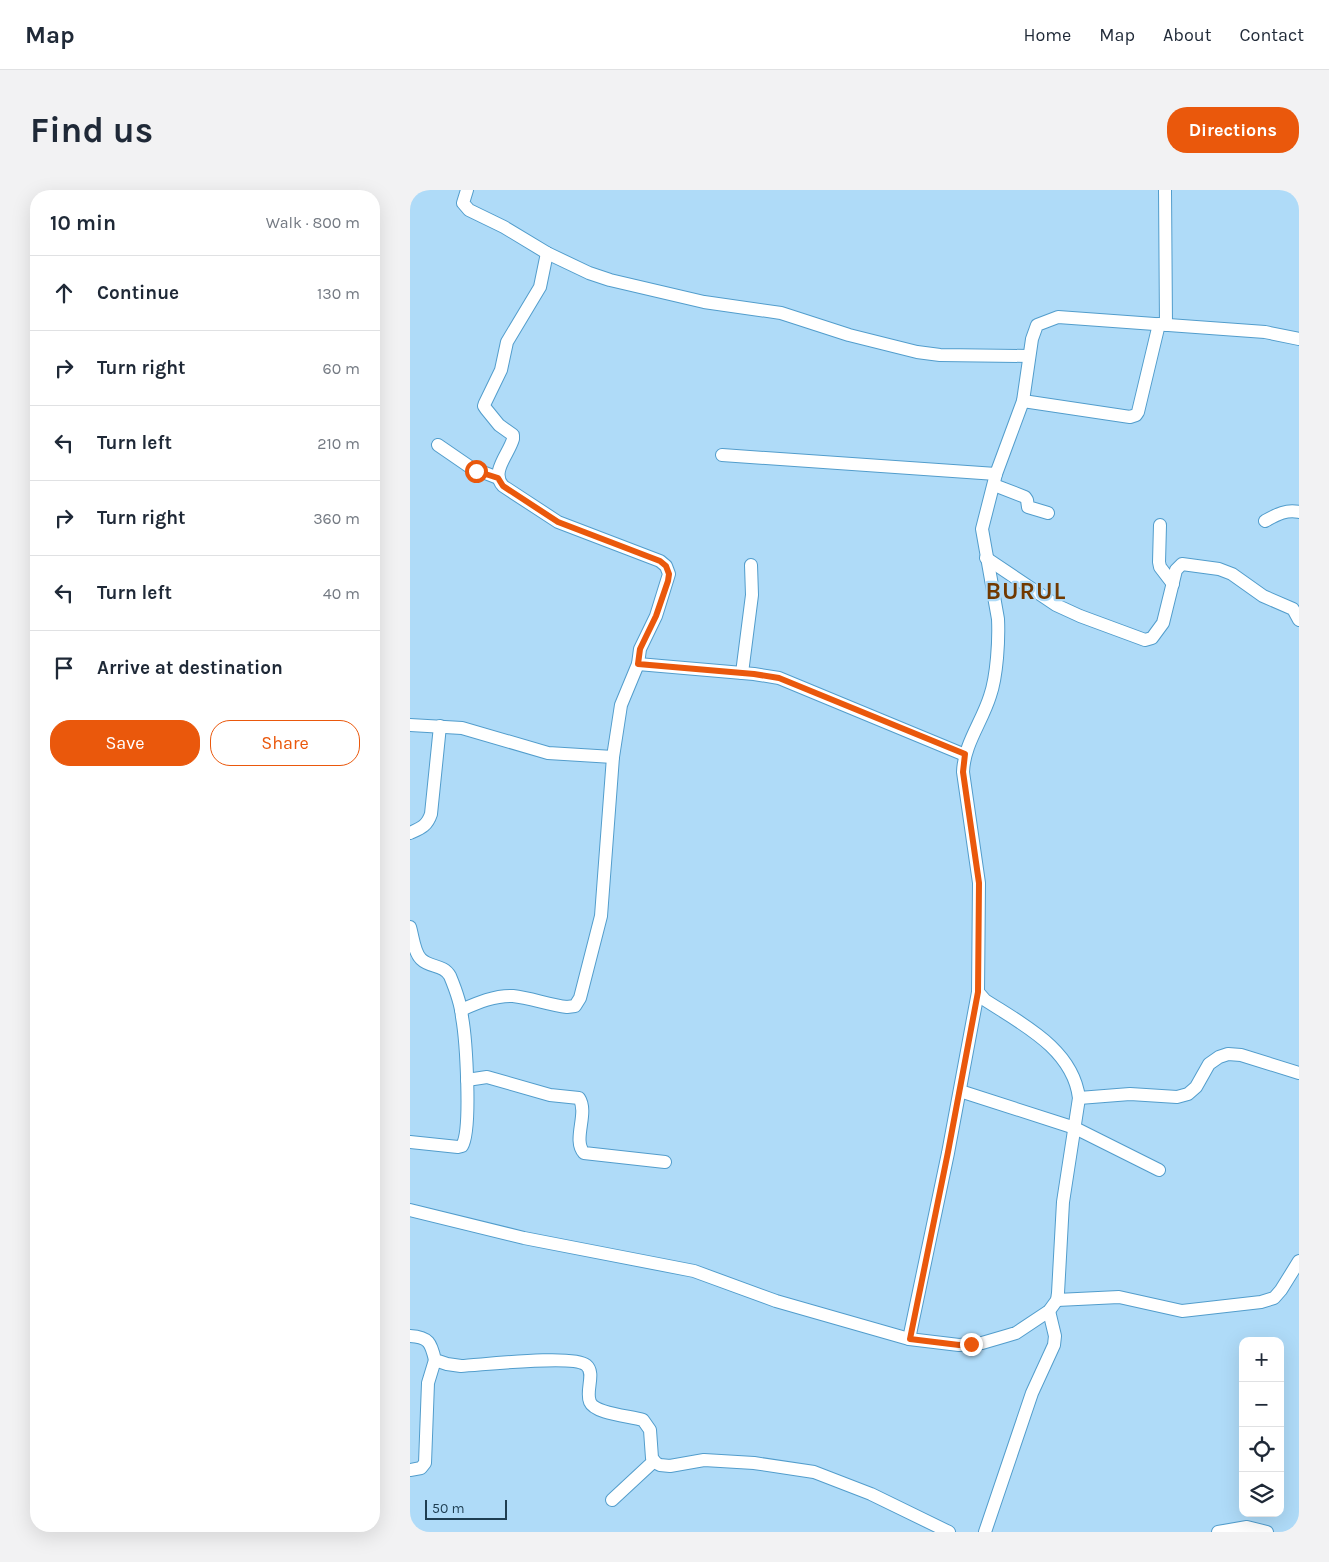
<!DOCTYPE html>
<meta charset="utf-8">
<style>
:root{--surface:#fff;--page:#f2f2f3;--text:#1f2937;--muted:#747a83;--line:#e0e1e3;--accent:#ea580c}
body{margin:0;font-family:Karla,sans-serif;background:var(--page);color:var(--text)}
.controls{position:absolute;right:15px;bottom:15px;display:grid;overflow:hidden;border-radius:10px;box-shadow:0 5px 20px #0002}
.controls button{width:45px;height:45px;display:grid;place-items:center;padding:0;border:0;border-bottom:1px solid var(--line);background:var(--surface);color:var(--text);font:25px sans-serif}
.scale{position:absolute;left:15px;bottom:12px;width:82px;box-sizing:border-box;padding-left:5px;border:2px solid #1e3e52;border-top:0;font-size:14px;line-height:18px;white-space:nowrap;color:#1e3e52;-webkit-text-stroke:4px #afdbf8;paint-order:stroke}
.stop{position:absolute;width:15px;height:15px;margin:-11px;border:4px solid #ea580c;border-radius:50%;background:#fff}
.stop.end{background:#ea580c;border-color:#fff;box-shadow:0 1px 5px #0008}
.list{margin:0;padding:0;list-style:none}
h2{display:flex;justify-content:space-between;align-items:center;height:65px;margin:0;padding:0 20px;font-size:21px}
h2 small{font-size:16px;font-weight:400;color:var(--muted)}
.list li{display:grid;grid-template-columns:32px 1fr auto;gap:15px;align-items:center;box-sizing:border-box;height:75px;padding:0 20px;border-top:1px solid var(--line)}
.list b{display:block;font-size:19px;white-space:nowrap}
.list em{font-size:16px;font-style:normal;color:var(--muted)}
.actions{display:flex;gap:10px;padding:15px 20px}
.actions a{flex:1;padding:11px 0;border:1px solid var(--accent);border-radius:20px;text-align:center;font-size:18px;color:var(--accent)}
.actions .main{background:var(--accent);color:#fff}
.icon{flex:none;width:28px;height:28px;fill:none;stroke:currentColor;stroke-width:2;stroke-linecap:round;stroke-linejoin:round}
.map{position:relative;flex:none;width:889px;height:1342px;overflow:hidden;border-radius:20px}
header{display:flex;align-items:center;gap:30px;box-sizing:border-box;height:70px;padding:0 25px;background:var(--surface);border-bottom:1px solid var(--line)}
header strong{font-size:24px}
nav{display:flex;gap:28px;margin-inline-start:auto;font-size:18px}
.intro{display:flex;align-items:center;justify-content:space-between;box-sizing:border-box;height:120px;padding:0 30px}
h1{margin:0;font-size:35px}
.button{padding:12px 22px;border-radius:20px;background:var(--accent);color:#fff;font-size:18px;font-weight:700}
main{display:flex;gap:30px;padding:0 30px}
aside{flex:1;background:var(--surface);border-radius:20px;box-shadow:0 5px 20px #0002}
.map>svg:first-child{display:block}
</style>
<header>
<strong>Map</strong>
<nav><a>Home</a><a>Map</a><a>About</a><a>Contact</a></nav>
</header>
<div class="intro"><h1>Find us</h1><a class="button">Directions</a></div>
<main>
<aside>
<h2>10 min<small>Walk · 800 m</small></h2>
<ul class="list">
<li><svg class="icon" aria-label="ahead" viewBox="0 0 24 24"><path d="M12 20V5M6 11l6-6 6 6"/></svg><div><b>Continue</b></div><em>130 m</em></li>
<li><svg class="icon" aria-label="right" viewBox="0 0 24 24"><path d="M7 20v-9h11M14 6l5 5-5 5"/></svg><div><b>Turn right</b></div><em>60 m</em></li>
<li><svg class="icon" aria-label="left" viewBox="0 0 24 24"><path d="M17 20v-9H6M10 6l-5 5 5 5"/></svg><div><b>Turn left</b></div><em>210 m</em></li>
<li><svg class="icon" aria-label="right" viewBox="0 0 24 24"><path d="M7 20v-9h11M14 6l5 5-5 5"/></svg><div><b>Turn right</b></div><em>360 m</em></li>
<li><svg class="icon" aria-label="left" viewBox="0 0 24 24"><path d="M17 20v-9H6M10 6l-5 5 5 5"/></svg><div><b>Turn left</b></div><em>40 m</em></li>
<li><svg class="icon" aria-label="arrive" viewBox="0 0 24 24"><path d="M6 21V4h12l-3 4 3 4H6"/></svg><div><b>Arrive at destination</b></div></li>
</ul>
<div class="actions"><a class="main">Save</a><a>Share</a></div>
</aside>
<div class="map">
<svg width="889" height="1342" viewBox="0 0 889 1342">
<rect width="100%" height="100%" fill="#afdbf8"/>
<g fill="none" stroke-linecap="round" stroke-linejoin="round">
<!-- minor casing -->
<g stroke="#529dcc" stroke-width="14">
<g id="minor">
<path d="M57 0 53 13 59 20 94 37 137 63 179 83 200 90 294 112 371 123 439 145 507 162 530 165 619 166"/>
<path d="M755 0 756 135"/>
<path d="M613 211 720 227 726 225 728 222 749 134"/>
<path d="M28 255 60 277 88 288"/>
<path d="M312 265 586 284"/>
<path d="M584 295 615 307 617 310 618 317 638 323"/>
<path d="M855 331C866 325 876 319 889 322"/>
<path d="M750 335 749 372 750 377 763 394"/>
<path d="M576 368 646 415 670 426 735 450 742 448 753 433 766 380 772 374 809 379 822 384 853 406 883 419 889 430"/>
<path d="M228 474 344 484 369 488 555 565"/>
<path d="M332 483 342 405 341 375"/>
<path d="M0 535 52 538 138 563 203 567"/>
<path d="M0 643C11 638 17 636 21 624L30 536"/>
<path d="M0 737C3 747 4 762 11 769 20 778 33 774 40 786 45 798 51 814 52 827 56 849 62 940 52 956L48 957 0 952"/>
<path d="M51 820C67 813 85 805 103 806 121 808 139 815 157 817L165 816 170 808 191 726 203 567 211 515 228 474 230 459 246 426 259 384 256 376 250 371 148 332 93 296C80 282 99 264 103 249V245L89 235 76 219 74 216 75 213 91 180 97 152 130 97 137 63"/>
<path d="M57 890 77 887 140 905 169 908C179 923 162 950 174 963L255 972"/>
<path d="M550 901 665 938 749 980"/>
<path d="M669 908 720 904 767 907 778 904 786 897 799 874 809 867 818 864 831 865 889 883"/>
<path d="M0 1020 114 1048 284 1081 366 1111 499 1149 549 1155 572 1153 596 1146 606 1143 639 1121 647 1110 648 1103 653 1012 669 908C663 859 612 834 575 810L568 802 569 693 553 582C554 554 572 532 580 506 587 486 589 450 588 429L572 339 586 284 613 211 622 149 627 135 648 127 855 142 889 149"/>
<path d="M647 1110 709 1107 772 1121 851 1112 864 1108 871 1100 889 1071"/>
<path d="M0 1146C19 1147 21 1153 25 1170L37 1174 51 1176C72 1175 163 1164 176 1175 186 1183 175 1201 180 1212 185 1224 221 1226 233 1230L240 1240 242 1268 246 1273 250 1275 260 1276 294 1270 344 1273 404 1282 461 1304 539 1342"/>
<path d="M499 1149 538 963 568 802"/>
<path d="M0 1280 11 1278 15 1273 18 1193 25 1170"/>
<path d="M202 1310 244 1271"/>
<path d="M575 1342 622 1203 644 1155 645 1146 639 1121"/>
<path d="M808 1342 837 1337 857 1342"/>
</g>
</g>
<!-- minor -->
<use href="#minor" stroke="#fff" stroke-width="12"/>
</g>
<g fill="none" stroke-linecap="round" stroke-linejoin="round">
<!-- route -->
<path stroke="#ea580c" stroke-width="6" d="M66 281 88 288 93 296 148 332 250 371 256 376 259 384 258 391 246 426 230 459 228 474 344 484 369 488 555 564 553 582 569 693 568 802 538 962 500 1149 549 1155 561 1154"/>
</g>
<g text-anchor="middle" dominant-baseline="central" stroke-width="4.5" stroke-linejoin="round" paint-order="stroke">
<!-- district labels -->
<g font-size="24" font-weight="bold" letter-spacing="1" fill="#713900" stroke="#afdbf8">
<text x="616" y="401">BURUL</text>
</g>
</g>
</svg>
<div class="controls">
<button>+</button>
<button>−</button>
<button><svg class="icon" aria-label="locate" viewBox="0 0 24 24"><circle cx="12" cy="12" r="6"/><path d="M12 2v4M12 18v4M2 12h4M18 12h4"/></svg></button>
<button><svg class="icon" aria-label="layers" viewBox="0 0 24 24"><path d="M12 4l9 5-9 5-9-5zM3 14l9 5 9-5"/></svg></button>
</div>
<div class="scale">50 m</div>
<div class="stop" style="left:66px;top:281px"></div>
<div class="stop end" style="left:561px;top:1154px"></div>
</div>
</main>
